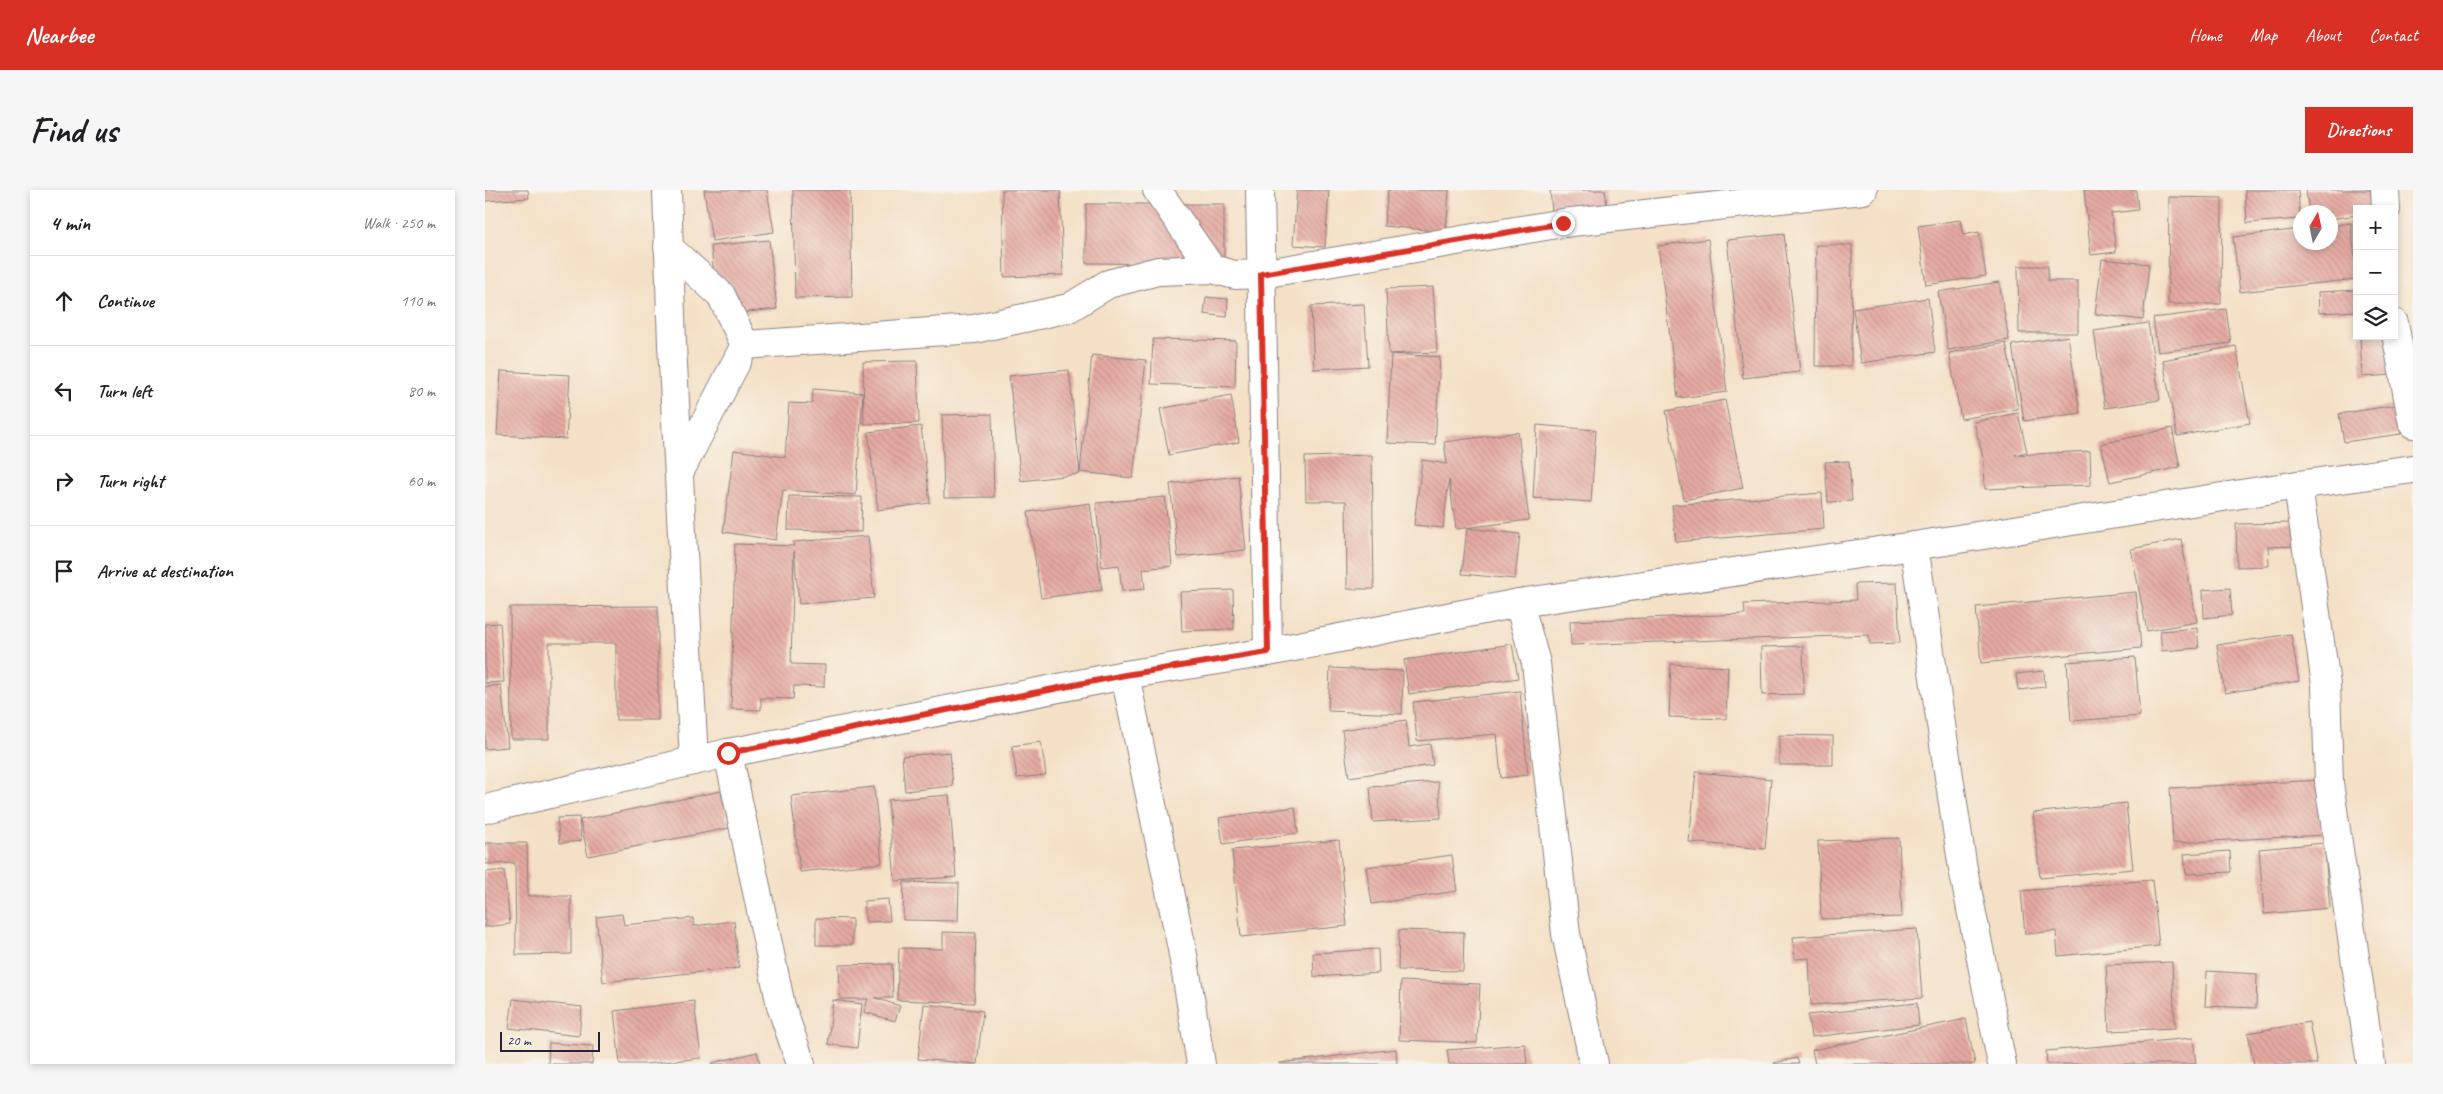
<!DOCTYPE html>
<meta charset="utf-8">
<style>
:root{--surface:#fff;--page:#f6f6f6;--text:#202124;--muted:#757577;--line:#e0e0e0;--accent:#d93025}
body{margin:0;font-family:Caveat,sans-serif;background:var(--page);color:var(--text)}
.controls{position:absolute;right:15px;top:15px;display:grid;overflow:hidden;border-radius:0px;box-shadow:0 2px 8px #0003}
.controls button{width:45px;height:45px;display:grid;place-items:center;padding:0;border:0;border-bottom:1px solid var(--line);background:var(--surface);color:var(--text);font:25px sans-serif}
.compass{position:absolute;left:1808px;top:15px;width:45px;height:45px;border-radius:50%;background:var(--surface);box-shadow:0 2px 8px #0003;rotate:9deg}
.scale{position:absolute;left:15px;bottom:12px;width:100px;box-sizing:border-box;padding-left:5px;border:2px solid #22223b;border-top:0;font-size:14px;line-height:18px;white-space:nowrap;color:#22223b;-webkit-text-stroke:4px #f7f3e8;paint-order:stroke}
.stop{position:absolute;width:15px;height:15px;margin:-11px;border:4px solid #d93025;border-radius:50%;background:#fff}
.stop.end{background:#d93025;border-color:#fff;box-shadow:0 1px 5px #0008}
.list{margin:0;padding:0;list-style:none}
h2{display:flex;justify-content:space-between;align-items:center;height:65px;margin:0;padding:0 20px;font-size:21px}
h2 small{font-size:16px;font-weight:400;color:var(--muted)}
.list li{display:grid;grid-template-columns:32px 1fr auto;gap:15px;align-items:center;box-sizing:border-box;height:90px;padding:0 20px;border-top:1px solid var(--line)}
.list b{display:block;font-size:19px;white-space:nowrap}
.list em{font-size:16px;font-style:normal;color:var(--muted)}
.icon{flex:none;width:28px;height:28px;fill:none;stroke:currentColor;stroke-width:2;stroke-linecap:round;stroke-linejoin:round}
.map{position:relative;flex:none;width:1928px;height:874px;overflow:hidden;border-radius:0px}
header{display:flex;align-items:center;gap:30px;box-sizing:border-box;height:70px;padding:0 25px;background:var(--accent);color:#fff}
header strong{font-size:24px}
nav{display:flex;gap:28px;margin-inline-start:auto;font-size:18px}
.intro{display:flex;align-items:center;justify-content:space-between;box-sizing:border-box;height:120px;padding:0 30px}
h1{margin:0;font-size:35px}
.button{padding:12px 22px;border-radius:0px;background:var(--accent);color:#fff;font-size:18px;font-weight:700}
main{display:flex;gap:30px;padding:0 30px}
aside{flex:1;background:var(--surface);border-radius:0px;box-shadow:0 2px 8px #0003}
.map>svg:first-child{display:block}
</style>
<header>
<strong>Nearbee</strong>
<nav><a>Home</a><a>Map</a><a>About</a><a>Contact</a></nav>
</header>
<div class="intro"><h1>Find us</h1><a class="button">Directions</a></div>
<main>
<aside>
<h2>4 min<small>Walk · 250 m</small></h2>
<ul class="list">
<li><svg class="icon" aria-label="ahead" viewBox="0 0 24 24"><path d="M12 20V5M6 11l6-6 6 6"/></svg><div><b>Continue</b></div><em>110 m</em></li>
<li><svg class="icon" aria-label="left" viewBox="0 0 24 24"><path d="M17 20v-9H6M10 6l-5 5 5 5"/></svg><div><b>Turn left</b></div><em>80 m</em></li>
<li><svg class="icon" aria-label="right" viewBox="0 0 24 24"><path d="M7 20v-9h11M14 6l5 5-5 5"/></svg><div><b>Turn right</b></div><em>60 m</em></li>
<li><svg class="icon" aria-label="arrive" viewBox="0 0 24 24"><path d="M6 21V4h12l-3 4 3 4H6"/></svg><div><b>Arrive at destination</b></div></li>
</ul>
</aside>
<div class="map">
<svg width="1928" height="874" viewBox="0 0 1928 874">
<defs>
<pattern id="building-back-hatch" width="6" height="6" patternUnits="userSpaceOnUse" patternTransform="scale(1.25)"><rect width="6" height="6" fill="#e4a9a0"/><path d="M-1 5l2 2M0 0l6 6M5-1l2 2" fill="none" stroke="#c3918b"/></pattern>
</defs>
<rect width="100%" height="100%" fill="#f7f3e8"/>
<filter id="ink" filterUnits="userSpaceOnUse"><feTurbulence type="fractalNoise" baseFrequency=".02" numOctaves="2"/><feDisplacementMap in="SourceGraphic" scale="10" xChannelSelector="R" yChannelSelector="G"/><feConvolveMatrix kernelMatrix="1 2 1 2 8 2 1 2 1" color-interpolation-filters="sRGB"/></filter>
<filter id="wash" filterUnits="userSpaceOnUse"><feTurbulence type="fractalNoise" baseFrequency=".0096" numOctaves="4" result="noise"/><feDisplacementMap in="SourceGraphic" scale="20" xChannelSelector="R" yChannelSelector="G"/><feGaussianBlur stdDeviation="1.12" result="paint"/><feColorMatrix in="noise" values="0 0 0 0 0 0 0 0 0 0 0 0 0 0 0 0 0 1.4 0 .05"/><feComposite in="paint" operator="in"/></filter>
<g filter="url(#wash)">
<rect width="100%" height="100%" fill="#f4e0c6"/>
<g id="blocks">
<!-- building -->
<g fill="url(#building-back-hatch)">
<path d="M0 0H43L44 8 0 11Z"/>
<path d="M219 0H282L289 42 227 51Z"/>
<path d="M308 0H365L367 107 310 108Z"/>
<path d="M517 0H575L578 85 519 87Z"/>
<path d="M812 0H844L840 57 808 55Z"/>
<path d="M903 0H964L961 42 899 36Z"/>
<path d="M1065 0H1120L1122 15 1067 21Z"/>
<path d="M1599 0H1651L1653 20 1626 23 1631 62 1606 65Z"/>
<path d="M1760 0H1813L1815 29 1762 33Z"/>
<path d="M1821 0H1885L1888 19H1872V25L1846 29V22H1824Z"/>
<path d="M1684 7 1737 8 1736 114H1683Z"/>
<path d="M601 14H739V74L601 73Z"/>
<path d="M1475 30 1478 45 1494 42 1501 86 1441 95 1433 36Z"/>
<path d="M1866 33 1872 89 1755 102 1748 47 1816 39V52H1846V36Z"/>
<path d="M1299 44 1315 182 1258 188 1242 50Z"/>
<path d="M1223 49 1242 202 1193 208 1173 56Z"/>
<path d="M284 50 292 119 233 125 226 56Z"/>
<path d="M1331 55H1367L1366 176H1330Z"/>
<path d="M1617 69 1664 74 1658 130 1610 124Z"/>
<path d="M1533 76H1563V91H1593V143H1534Z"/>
<path d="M1514 92 1524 150 1463 160 1453 102Z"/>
<path d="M948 97 952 162 904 164 901 99Z"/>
<path d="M1872 100V121L1834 123 1833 102Z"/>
<path d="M721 107 743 109 742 127 719 124Z"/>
<path d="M1443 108 1450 162 1376 173 1368 119Z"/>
<path d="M879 114 883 176 829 179 826 116Z"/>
<path d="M1741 119 1746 153 1673 162 1668 128Z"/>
<path d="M1663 133 1675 210 1620 218 1609 141Z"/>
<path d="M1583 146 1595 223 1539 231 1527 155Z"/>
<path d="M1875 146H1907L1909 185 1877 187Z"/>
<path d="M668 149 751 151 750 197 666 194Z"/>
<path d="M1521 153 1533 219 1476 229 1464 163Z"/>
<path d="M1751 156 1765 233 1692 246 1678 170Z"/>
<path d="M906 164 955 167 950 255 902 253Z"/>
<path d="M607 165 661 170 648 288 595 282Z"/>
<path d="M432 171 434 233 379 234 378 172Z"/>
<path d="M584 180 595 284 536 291 524 186Z"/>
<path d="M16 181 85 185 81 249 12 245Z"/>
<path d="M328 199 378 203 371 305 298 300 291 350 238 342 249 260 300 267 304 213 327 214Z"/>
<path d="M746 205 754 252 684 265 675 219Z"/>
<path d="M1240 210 1258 298 1199 310 1181 221Z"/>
<path d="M1911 215 1916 244 1859 252 1854 224Z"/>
<path d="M1533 223 1542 262 1530 265 1605 261 1606 295 1500 299 1499 271 1489 232Z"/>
<path d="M507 224 509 307 459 308 457 225Z"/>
<path d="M1052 235 1111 240 1106 312 1048 308Z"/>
<path d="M436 236 445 313 393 320 383 242Z"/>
<path d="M1687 238 1695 277 1625 292 1616 254Z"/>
<path d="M1033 242 1044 330 971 339 964 290 958 338 929 335 937 270 962 274 959 252Z"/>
<path d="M887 265 889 399H862L861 311H821L820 267Z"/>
<path d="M1364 271 1367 311 1343 312 1340 272Z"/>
<path d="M753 286 761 360 693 367 685 294Z"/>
<path d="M1337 303 1339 339 1191 352 1187 315Z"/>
<path d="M304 306 377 307 376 342 303 340Z"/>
<path d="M680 307 687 376 658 379 660 399 637 401 634 375 617 377 611 313Z"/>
<path d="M605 313 617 400 556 408 543 322Z"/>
<path d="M1812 333V356L1783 357 1784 376 1752 377 1751 334Z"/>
<path d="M982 338 1035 344 1030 389 977 384Z"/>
<path d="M383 346 389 408 314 414 309 360 306 474 340 475 339 497 309 496 308 509 276 508V520L246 519 250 354 309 356 308 352Z"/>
<path d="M1696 349 1712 432 1662 441 1646 359Z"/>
<path d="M1412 393 1415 453 1385 454 1384 445 1086 455 1085 431 1260 424 1259 414 1371 410 1370 394Z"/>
<path d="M1745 398 1747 425 1719 428 1718 400Z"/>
<path d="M748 400 749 439 697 441 695 402Z"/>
<path d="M1651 402 1656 458 1496 473 1491 417Z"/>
<path d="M173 416V530H131V453H64V549H26L25 417Z"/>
<path d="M15 433 19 492 0 493V434Z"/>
<path d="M1712 438 1714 458 1677 461 1675 441Z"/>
<path d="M1806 444 1814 491 1740 503 1732 455Z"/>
<path d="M1027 454 1033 488 924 504 919 470Z"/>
<path d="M1318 456 1319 504 1277 505 1276 457Z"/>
<path d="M1650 467 1655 526 1586 531 1582 472Z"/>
<path d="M1186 474 1243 477 1241 529 1184 527Z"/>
<path d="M845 478 918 481 917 524 843 521Z"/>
<path d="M1559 481 1560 497 1533 500 1531 484Z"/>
<path d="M16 495 23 557 0 559V497Z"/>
<path d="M1035 501 1043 585 1016 588 1012 544 932 551 928 512Z"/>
<path d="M921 530 924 557 945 554 948 575 864 587 857 540Z"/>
<path d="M1294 545 1348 546V575H1294Z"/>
<path d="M556 552 561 585 532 588 527 556Z"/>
<path d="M465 562 468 596 420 601 417 566Z"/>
<path d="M1211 582 1286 589 1280 659 1204 652Z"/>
<path d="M1836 590 1839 645 1688 653 1685 598Z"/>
<path d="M953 592 956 628 888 632 885 597Z"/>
<path d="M389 597 397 673 315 682 306 606Z"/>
<path d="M236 601 244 638 103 666 95 630Z"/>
<path d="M464 605 471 687 410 691 403 610Z"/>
<path d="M1641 613 1648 679 1555 688 1548 623Z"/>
<path d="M810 617 813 643 738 654 734 628Z"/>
<path d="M94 627 96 651 75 653 72 628Z"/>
<path d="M1414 648 1417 727 1336 729 1333 651Z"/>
<path d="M854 650 862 736 756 747 747 660Z"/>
<path d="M0 653H42L43 706H86V764L31 765 30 673 0 674Z"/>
<path d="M1839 653 1845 718 1779 724 1774 659Z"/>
<path d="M1745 661 1746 682 1701 684 1699 664Z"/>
<path d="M967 665 972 701 887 714 881 677Z"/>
<path d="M19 680 25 734 0 737V682Z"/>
<path d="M1667 690 1674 756 1573 766 1571 741 1540 744 1536 701Z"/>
<path d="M419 692 474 693 473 731 418 730Z"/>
<path d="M403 709 405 731 381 732 379 711Z"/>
<path d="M137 724 139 735 208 728 209 736 249 731 254 778 118 792 111 727Z"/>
<path d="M331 728 367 729V755H331Z"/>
<path d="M1432 739 1437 808 1326 815 1324 768 1310 769 1308 747Z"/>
<path d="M914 740 979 742 978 781 913 780Z"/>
<path d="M458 742 491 743 489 813 412 810 414 758 458 759Z"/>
<path d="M893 759 894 783 829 787 828 763Z"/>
<path d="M1687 772 1690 838 1624 841 1621 775Z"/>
<path d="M407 774 408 808H390L415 816 410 831 379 822 383 809H355L354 775Z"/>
<path d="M1722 781 1772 784 1771 818 1720 816Z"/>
<path d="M916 791 995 794 992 853 914 850Z"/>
<path d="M28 809 97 817 94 846 24 838Z"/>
<path d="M348 810 377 814 372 858 343 854Z"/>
<path d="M209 811 216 868 160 874H135L129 821Z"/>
<path d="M1432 813 1434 835 1326 847 1323 825Z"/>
<path d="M439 814 498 821 492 874 433 869Z"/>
<path d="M1481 829 1490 874H1330L1327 860Z"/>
<path d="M1824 832 1832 874H1769L1763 843Z"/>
<path d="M1708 848 1711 874H1562L1561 861Z"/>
<path d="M64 853 108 856 107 874H63Z"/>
<path d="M1040 854 1042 874H964L962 860Z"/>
<path d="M911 859 912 874H794V873Z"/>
<path d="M272 862 275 874H227V873Z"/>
<path d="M1312 868 1314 874H1289V873Z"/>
</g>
</g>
</g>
<g filter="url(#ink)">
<use href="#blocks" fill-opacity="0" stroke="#8b8180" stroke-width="1"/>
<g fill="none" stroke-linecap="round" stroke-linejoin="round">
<!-- minor casing -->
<g stroke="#8b8180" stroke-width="30">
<g id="minor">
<path d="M182 0 187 155 209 570"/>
<path d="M672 0 727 79"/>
<path d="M775 0 783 462"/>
<path d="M1900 0 1901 19"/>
<path d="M183 57 236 105 260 155"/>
<path d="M1909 133 1928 234"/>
<path d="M260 155 489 139 584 118 623 94 673 81 727 79 750 85 776 84 1078 33 1378 0"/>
<path d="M194 283 260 155"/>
<path d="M1813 295 1841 495 1844 593 1886 874"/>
<path d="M1429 356 1478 679 1517 874"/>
<path d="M1034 413 1051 473 1081 744 1109 874"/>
<path d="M640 485 697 759 716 874"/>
<path d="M243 563 296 816 316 874"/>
</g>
</g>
<!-- tertiary casing -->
<g stroke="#8b8180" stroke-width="30">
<path id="tertiary" d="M0 619 243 563 640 485 783 462 1034 413 1429 356 1813 295 1928 279"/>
</g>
<!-- minor -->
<use href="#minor" stroke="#fff" stroke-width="28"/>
<!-- tertiary -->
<use href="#tertiary" stroke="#fff" stroke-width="28"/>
</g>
</g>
<g fill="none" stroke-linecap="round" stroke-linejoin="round" filter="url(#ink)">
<!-- route -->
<path stroke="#d93025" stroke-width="6" d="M243 563 640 485 783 462 776 84 1078 33"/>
</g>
</svg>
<div class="controls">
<button>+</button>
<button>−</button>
<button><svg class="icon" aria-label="layers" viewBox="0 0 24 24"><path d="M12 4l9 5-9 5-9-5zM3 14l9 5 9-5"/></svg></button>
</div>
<svg class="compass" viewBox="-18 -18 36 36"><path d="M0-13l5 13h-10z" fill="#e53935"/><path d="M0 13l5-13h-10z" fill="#757577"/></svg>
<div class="scale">20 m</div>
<div class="stop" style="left:243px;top:563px"></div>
<div class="stop end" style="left:1078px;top:33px"></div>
</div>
</main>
